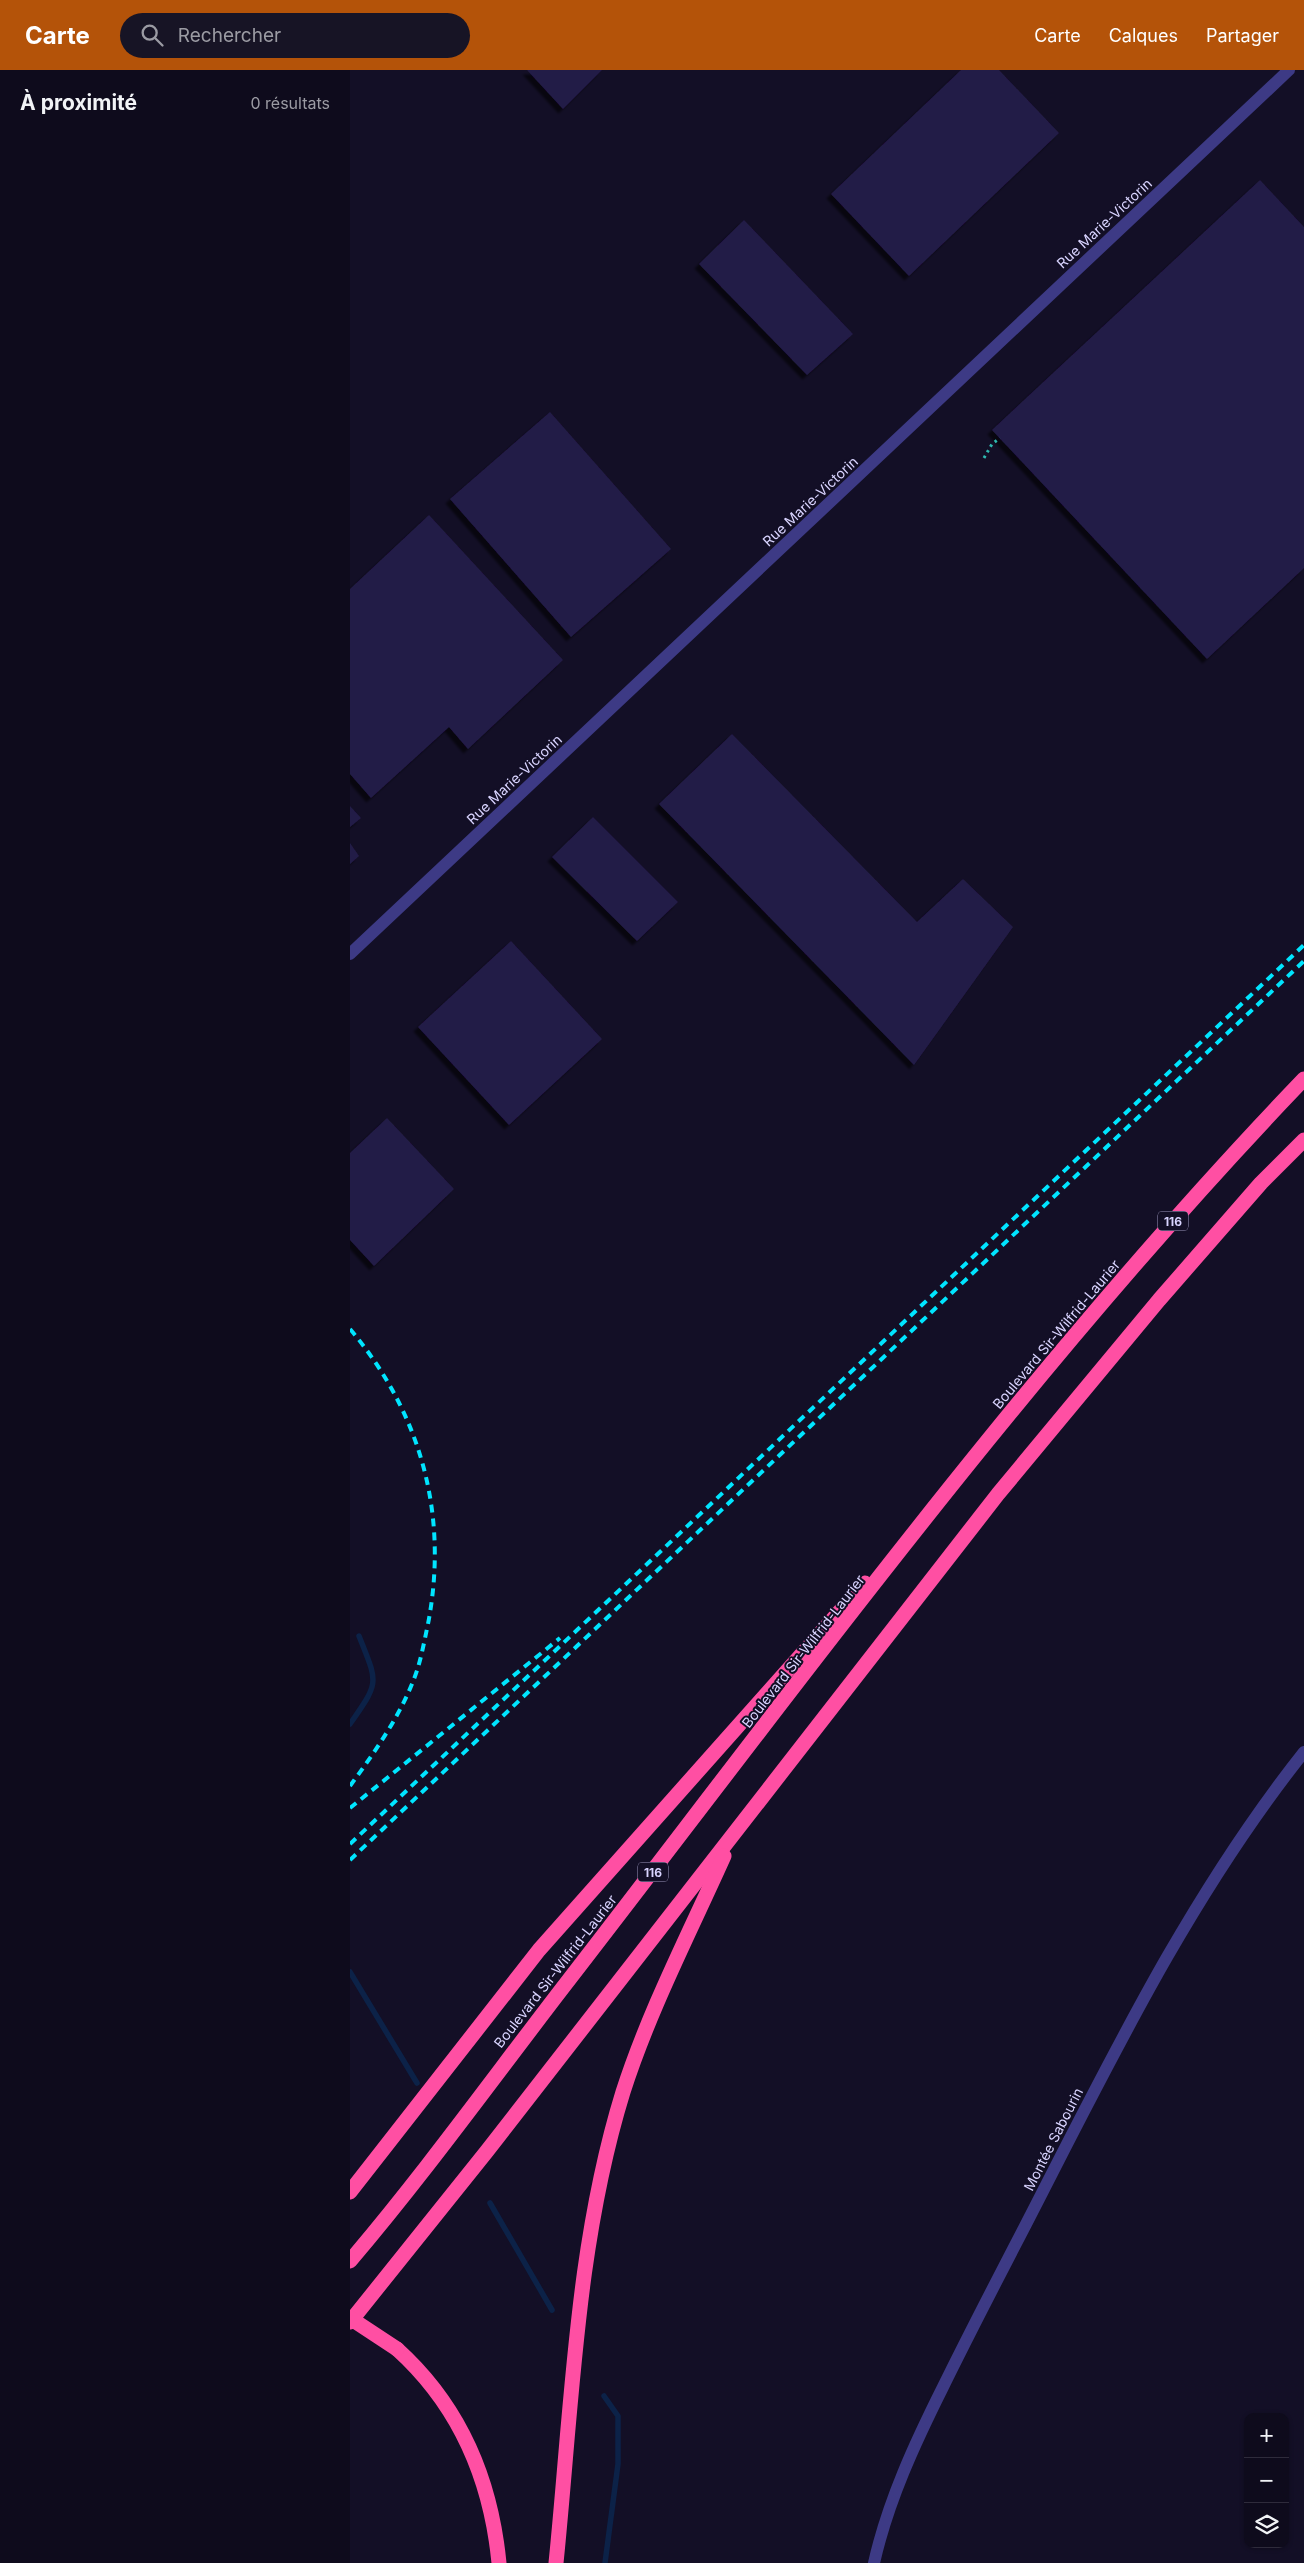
<!DOCTYPE html>
<html lang="fr">
<meta charset="utf-8">
<style>
:root{--surface:#0e0b1c;--page:#171425;--text:#f1f3f6;--muted:#9b9ba3;--line:#2e2b3b;--accent:#b45309}
body{margin:0;font-family:Inter,sans-serif;background:var(--page);color:var(--text)}
.controls{position:absolute;right:15px;bottom:15px;display:grid;overflow:hidden;border-radius:10px;box-shadow:0 1px 4px #0004}
.controls button{width:45px;height:45px;display:grid;place-items:center;padding:0;border:0;border-bottom:1px solid var(--line);background:var(--surface);color:var(--text);font:25px sans-serif}
.list{margin:0;padding:0;list-style:none}
h2{display:flex;justify-content:space-between;align-items:center;height:65px;margin:0;padding:0 20px;font-size:21px}
h2 small{font-size:16px;font-weight:400;color:var(--muted)}
.icon{flex:none;width:28px;height:28px;fill:none;stroke:currentColor;stroke-width:2;stroke-linecap:round;stroke-linejoin:round}
.map{position:relative;flex:none;width:954px;height:2493px;overflow:hidden}
header{display:flex;align-items:center;gap:30px;box-sizing:border-box;height:70px;padding:0 25px;background:var(--accent);color:#fff}
header strong{font-size:24px}
nav{display:flex;gap:28px;margin-inline-start:auto;font-size:18px}
.search{width:350px;height:45px;background:var(--page);display:flex;align-items:center;gap:12px;box-sizing:border-box;padding:0 18px;border-radius:28px;color:var(--muted);font-size:19px}
main{display:flex}
aside{flex:1;background:var(--surface)}
.map>svg:first-child{display:block}
</style>
<header>
<strong>Carte</strong>
<div class="search"><svg class="icon" aria-label="search" viewBox="0 0 24 24"><circle cx="10" cy="10" r="6"/><path d="M15 15l6 6"/></svg>Rechercher</div>
<nav><a>Carte</a><a>Calques</a><a>Partager</a></nav>
</header>
<main>
<aside>
<h2>À proximité<small>0 résultats</small></h2>
<ul class="list">
</ul>
</aside>
<div class="map">
<svg width="954" height="2493" viewBox="0 0 954 2493">
<defs>
<filter id="shadow"><feDropShadow dx="-4.5" dy="4.5" stdDeviation="1" flood-color="#0009"/></filter>
</defs>
<rect width="100%" height="100%" fill="#130f26"/>
<g fill="none" stroke-linecap="round" stroke-linejoin="round">
<!-- stream -->
<g stroke="#0c2248" stroke-width="5.5">
<path d="M0 1654C30 1611 28 1614 9 1566"/>
<path d="M0 1902 67 2013"/>
<path d="M140 2133 202 2240"/>
<path d="M254 2326 268 2346V2394L255 2493"/>
</g>
</g>
<!-- building -->
<g fill="#241b47" filter="url(#shadow)">
<path d="M177 0H252L213 39Z"/>
<path d="M611 0H649L709 63 559 206 481 124Z"/>
<path d="M910 110 954 157V498L857 589 642 360Z"/>
<path d="M394 150 503 264 457 305 349 194Z"/>
<path d="M200 342 321 479 221 567 100 429Z"/>
<path d="M79 445 213 590 118 679 99 657 21 728 0 704V519Z"/>
<path d="M382 664 567 852 613 809 663 857 564 995 309 734Z"/>
<path d="M0 736 11 748 0 757Z"/>
<path d="M243 747 328 832 287 871 202 787Z"/>
<path d="M0 773 9 786 0 794Z"/>
<path d="M161 871 252 969 159 1055 68 957Z"/>
<path d="M37 1048 104 1119 24 1196 0 1170V1083Z"/>
</g>
<g fill="none" stroke-linecap="round" stroke-linejoin="round">
<!-- path -->
<path stroke="#2fb8b0" stroke-width="3" stroke-dasharray="2.5 4" stroke-linecap="butt" d="M634 388 642 374 650 368"/>
<!-- tertiary -->
<g stroke="#3d3a85" stroke-width="12">
<path d="M0 884 939 0"/>
<path d="M524 2493C538 2431 565 2373 593 2317 619 2264 646 2212 673 2160 758 1995 838 1828 954 1682"/>
</g>
<!-- motorway -->
<g stroke="#ff4fa3" stroke-width="15">
<path d="M0 2122 189 1880 515 1513"/>
<path d="M0 2191C74 2104 141 2011 211 1920 450 1611 683 1291 954 1009"/>
<path d="M0 2252 137 2081 648 1424 809 1230 911 1113 954 1070"/>
<path d="M47 2279C110 2336 141 2410 149 2493"/>
<path d="M206 2493C222 2336 226 2174 273 2022 299 1941 339 1864 374 1786"/>
</g>
<!-- rail -->
<g stroke="#00e5ff" stroke-width="4" stroke-dasharray="8 6" stroke-linecap="butt">
<path d="M0 1259C71 1343 99 1445 78 1554 74 1572 71 1591 64 1609 49 1648 24 1683 0 1716"/>
<path d="M0 1738 210 1568"/>
<path d="M0 1774 954 875"/>
<path d="M0 1790 954 891"/>
</g>
<!-- motorway-bridge -->
<path stroke="#ff4fa3" stroke-width="15" d="M0 2248 47 2279"/>
</g>
<g text-anchor="middle" dominant-baseline="central" stroke-width="4" stroke-linejoin="round" paint-order="stroke">
<!-- shield labels -->
<g fill="#130f26" stroke="#9e99be" stroke-width="1">
<rect x="808" y="1141.5" width="30" height="19" rx="4"/>
<rect x="288" y="1792.5" width="30" height="19" rx="4"/>
</g>
<g font-size="12" font-weight="bold" fill="#d9d4ff">
<text x="823" y="1151">116</text>
<text x="303" y="1802">116</text>
</g>
<!-- street labels -->
<g font-size="14" fill="#d9d4ff" stroke="#130f26">
<text transform="translate(754 153) rotate(-43)">Rue Marie-Victorin</text>
<text transform="translate(460 431) rotate(-43)">Rue Marie-Victorin</text>
<text transform="translate(164 709) rotate(-43)">Rue Marie-Victorin</text>
<text transform="translate(706 1264) rotate(-50)">Boulevard Sir-Wilfrid-Laurier</text>
<text transform="translate(453 1581) rotate(-52)">Boulevard Sir-Wilfrid-Laurier</text>
<text transform="translate(205 1901) rotate(-52)">Boulevard Sir-Wilfrid-Laurier</text>
<text transform="translate(703 2069) rotate(-63)">Montée Sabourin</text>
</g>
</g>
</svg>
<div class="controls">
<button>+</button>
<button>−</button>
<button><svg class="icon" aria-label="layers" viewBox="0 0 24 24"><path d="M12 4l9 5-9 5-9-5zM3 14l9 5 9-5"/></svg></button>
</div>
</div>
</main>
